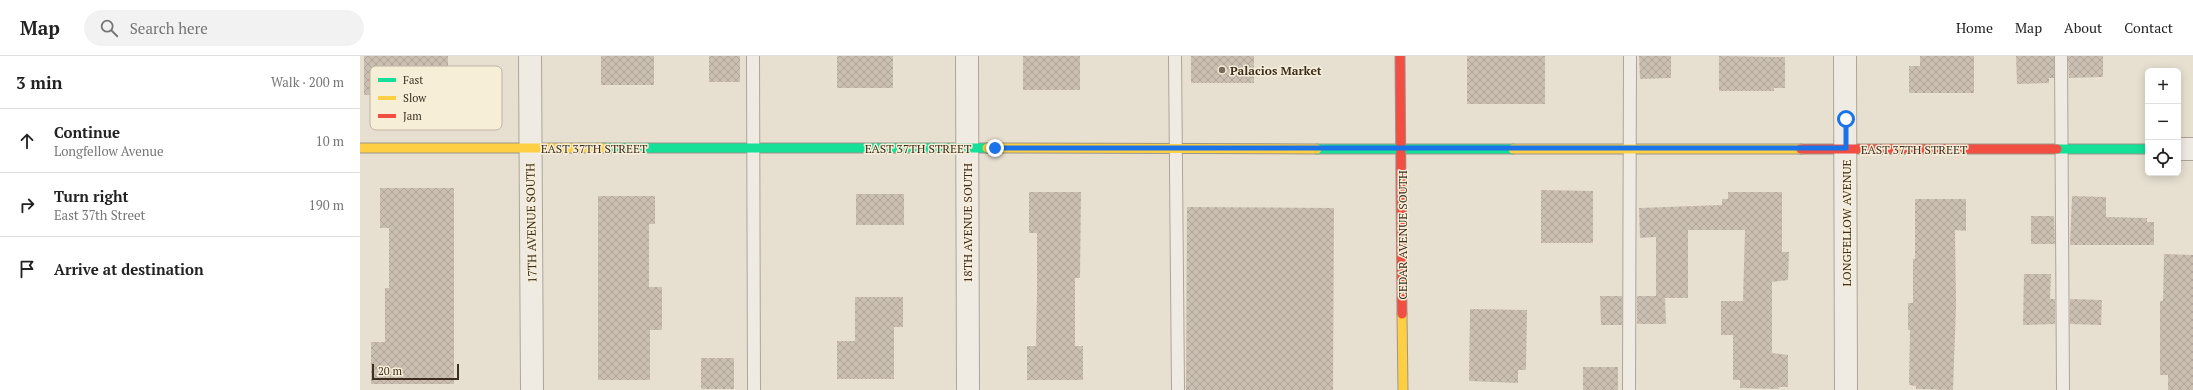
<!DOCTYPE html>
<meta charset="utf-8">
<style>
:root{--surface:#fff;--page:#f2f2f2;--text:#222;--muted:#767676;--line:#e0e0e0}
body{margin:0;font-family:"PT Serif",serif;background:var(--page);color:var(--text)}
.controls{position:absolute;right:12px;top:12px;display:grid;overflow:hidden;border-radius:6px;box-shadow:0 2px 10px #0003}
.controls button{width:36px;height:36px;display:grid;place-items:center;padding:0;border:0;border-bottom:1px solid var(--line);background:var(--surface);color:var(--text);font:20px sans-serif}
.scale{position:absolute;left:12px;bottom:10px;width:87px;box-sizing:border-box;padding-left:4px;border:2px solid #3d2e20;border-top:0;font-size:11px;line-height:14px;white-space:nowrap;color:#3d2e20;-webkit-text-stroke:3px #f7eed8;paint-order:stroke}
.stop{position:absolute;width:12px;height:12px;margin:-9px;border:3px solid #1a73e8;border-radius:50%;background:#fff}
.stop.end{background:#1a73e8;border-color:#fff;box-shadow:0 1px 4px #0008}
.list{margin:0;padding:0;list-style:none}
h2{display:flex;justify-content:space-between;align-items:center;height:52px;margin:0;padding:0 16px;font-size:17px}
h2 small{font-size:13px;font-weight:400;color:var(--muted)}
.list li{display:grid;grid-template-columns:26px 1fr auto;gap:12px;align-items:center;box-sizing:border-box;height:64px;padding:0 16px;border-top:1px solid var(--line)}
.list b{display:block;font-size:15px;white-space:nowrap}
.list p{margin:0;font-size:13px;white-space:nowrap;color:var(--muted)}
.list em{font-size:13px;font-style:normal;color:var(--muted)}
.icon{flex:none;width:22px;height:22px;fill:none;stroke:currentColor;stroke-width:2;stroke-linecap:round;stroke-linejoin:round}
.map{position:relative;flex:none;width:1833px;height:334px;overflow:hidden}
header{display:flex;align-items:center;gap:24px;box-sizing:border-box;height:56px;padding:0 20px;background:var(--surface);border-bottom:1px solid var(--line)}
header strong{font-size:19px}
nav{display:flex;gap:22px;margin-inline-start:auto;font-size:14px}
.search{width:280px;height:36px;background:var(--page);display:flex;align-items:center;gap:10px;box-sizing:border-box;padding:0 14px;border-radius:22px;color:var(--muted);font-size:15px}
main{display:flex}
aside{flex:1;background:var(--surface)}
.map>svg:first-child{display:block}
</style>
<header>
<strong>Map</strong>
<div class="search"><svg class="icon" aria-label="search" viewBox="0 0 24 24"><circle cx="10" cy="10" r="6"/><path d="M15 15l6 6"/></svg>Search here</div>
<nav><a>Home</a><a>Map</a><a>About</a><a>Contact</a></nav>
</header>
<main>
<aside>
<h2>3 min<small>Walk · 200 m</small></h2>
<ul class="list">
<li><svg class="icon" aria-label="ahead" viewBox="0 0 24 24"><path d="M12 20V5M6 11l6-6 6 6"/></svg><div><b>Continue</b><p>Longfellow Avenue</p></div><em>10 m</em></li>
<li><svg class="icon" aria-label="right" viewBox="0 0 24 24"><path d="M7 20v-9h11M14 6l5 5-5 5"/></svg><div><b>Turn right</b><p>East 37th Street</p></div><em>190 m</em></li>
<li><svg class="icon" aria-label="arrive" viewBox="0 0 24 24"><path d="M6 21V4h12l-3 4 3 4H6"/></svg><div><b>Arrive at destination</b></div></li>
</ul>
</aside>
<div class="map">
<svg width="1833" height="334" viewBox="0 0 1833 334">
<defs>
<pattern id="building-cross-hatch" width="8" height="8" patternUnits="userSpaceOnUse"><rect width="8" height="8" fill="#cbbfb2"/><path d="M0 0l8 8M0 8l8-8" fill="none" stroke="#afa499"/></pattern>
</defs>
<rect width="100%" height="100%" fill="#e7e0d1"/>
<!-- building -->
<g fill="url(#building-cross-hatch)">
<rect x="4" y="0" width="84" height="39"/>
<rect x="241" y="0" width="53" height="29"/>
<rect x="349" y="0" width="31" height="26"/>
<rect x="477" y="0" width="56" height="32"/>
<rect x="663" y="0" width="57" height="34"/>
<rect x="831" y="0" width="63" height="27"/>
<rect x="1107" y="0" width="78" height="48"/>
<path d="M1279 0H1311V22L1280 23Z"/>
<path d="M1359 0 1425 1V32H1414V35H1359Z"/>
<path d="M1560 0H1614V37H1549V10H1560Z"/>
<path d="M1656 0H1694V22H1689V27L1657 28Z"/>
<path d="M1708 0H1743V21L1709 22Z"/>
<path d="M20 132H94V328H11V286H25V232H29V172H20Z"/>
<path d="M1181 134 1233 135V187H1181Z"/>
<path d="M669 136H721L720 222H715V290H723V324H667V290H676L677 235V177H669Z"/>
<path d="M1368 136H1422V196H1429L1428 224 1412 226V297L1428 299V331H1419V333L1380 332V324H1373V279H1361V245H1383L1385 174H1328V242H1305L1306 268H1277V240H1296V181L1280 182 1279 152 1362 149V143H1368Z"/>
<rect x="496" y="138" width="48" height="31"/>
<path d="M238 140H295V168H289V231H302V274H290V324H238Z"/>
<path d="M1712 140 1746 141V161L1787 162V166H1794V189H1710Z"/>
<path d="M1555 143H1606V175L1595 174 1596 250 1593 334 1556 333V330L1549 329 1550 274H1548V247H1553V203H1555Z"/>
<path d="M827 151 974 152 973 334H826Z"/>
<path d="M1671 160H1694L1695 188H1671Z"/>
<path d="M1804 198 1833 199V334H1808V319H1800V245H1803Z"/>
<path d="M1664 218H1691L1690 243H1695V268L1663 269Z"/>
<path d="M1240 240H1262V269H1241Z"/>
<path d="M495 241H543V271H534V323H477V285H495Z"/>
<path d="M1710 243 1742 244 1741 269 1710 268Z"/>
<path d="M1110 253 1167 254 1166 314H1158V327L1109 325Z"/>
<rect x="341" y="302" width="33" height="31"/>
<rect x="1223" y="311" width="35" height="23"/>
</g>
<g fill="none" stroke-linecap="round" stroke-linejoin="round">
<!-- lane casing -->
<g stroke="#ada599" stroke-width="14">
<g id="lane">
<path d="M393 0 394 334"/>
<path d="M815 0 818 334"/>
<path d="M1701 0 1703 334"/>
<path d="M1269 334 1270 0"/>
</g>
</g>
<!-- street casing -->
<g stroke="#ada599" stroke-width="24">
<g id="street">
<path d="M170 0 172 334"/>
<path d="M607 0 608 334"/>
<path d="M1485 0 1486 334"/>
<path d="M1818 93H1833"/>
</g>
</g>
<!-- fast casing -->
<g stroke="#9c958a" stroke-width="11">
<g id="fast">
<path d="M244 92H627"/>
<path d="M957 93H1153"/>
<path d="M1697 93H1788"/>
</g>
</g>
<!-- slow casing -->
<g stroke="#9c958a" stroke-width="11">
<g id="slow">
<path d="M0 92H244"/>
<path d="M627 92 957 93"/>
<path d="M1153 93H1441"/>
<path d="M1042 258 1043 334"/>
</g>
</g>
<!-- jam casing -->
<g stroke="#9c958a" stroke-width="11">
<g id="jam">
<path d="M1040 0 1042 258"/>
<path d="M1441 93H1697"/>
</g>
</g>
<!-- lane -->
<use href="#lane" stroke="#efebe3" stroke-width="12"/>
<!-- street -->
<use href="#street" stroke="#efebe3" stroke-width="22"/>
<!-- fast -->
<use href="#fast" stroke="#16e098" stroke-width="9"/>
<!-- slow -->
<use href="#slow" stroke="#ffcf43" stroke-width="9"/>
<!-- jam -->
<use href="#jam" stroke="#f24e42" stroke-width="9"/>
</g>
<g fill="none" stroke-linecap="round" stroke-linejoin="round">
<!-- route -->
<path stroke="#1a73e8" stroke-width="5" d="M635 92H1486V63"/>
</g>
<!-- markers -->
<circle fill="#786c5e" stroke="#f7eed8" stroke-width="1.5" cx="862" cy="14" r="4"/>
<g text-anchor="middle" dominant-baseline="central" stroke-width="3" stroke-linejoin="round" paint-order="stroke">
<!-- poi labels -->
<g font-size="12" font-weight="bold" fill="#3d2e20" stroke="#f7eed8" text-anchor="start">
<text x="870" y="14">Palacios Market</text>
</g>
<!-- street labels -->
<g font-size="12" fill="#3d2e20" stroke="#f7eed8">
<text x="234" y="92">EAST 37TH STREET</text>
<text x="558" y="92">EAST 37TH STREET</text>
<text x="1554" y="93">EAST 37TH STREET</text>
<text transform="translate(171 167) rotate(-91)">17TH AVENUE SOUTH</text>
<text transform="translate(607 167) rotate(-90)">18TH AVENUE SOUTH</text>
<text transform="translate(1486 167) rotate(-90)">LONGFELLOW AVENUE</text>
<text transform="translate(1042 179) rotate(-90)">CEDAR AVENUE SOUTH</text>
</g>
</g>
<!-- legend -->
<rect x="10" y="10" width="132" height="64" rx="6" fill="#f7eed8" stroke="#bfb4a1" stroke-width="1"/>
<rect x="18" y="22" width="18" height="4" fill="#16e098"/>
<rect x="18" y="40" width="18" height="4" fill="#ffcf43"/>
<rect x="18" y="58" width="18" height="4" fill="#f24e42"/>
<g font-size="11" fill="#3d2e20">
<text x="43" y="28">Fast</text>
<text x="43" y="46">Slow</text>
<text x="43" y="64">Jam</text>
</g>
</svg>
<div class="controls">
<button>+</button>
<button>−</button>
<button><svg class="icon" aria-label="locate" viewBox="0 0 24 24"><circle cx="12" cy="12" r="6"/><path d="M12 2v4M12 18v4M2 12h4M18 12h4"/></svg></button>
</div>
<div class="scale">20 m</div>
<div class="stop" style="left:1486px;top:63px"></div>
<div class="stop end" style="left:635px;top:92px"></div>
</div>
</main>
